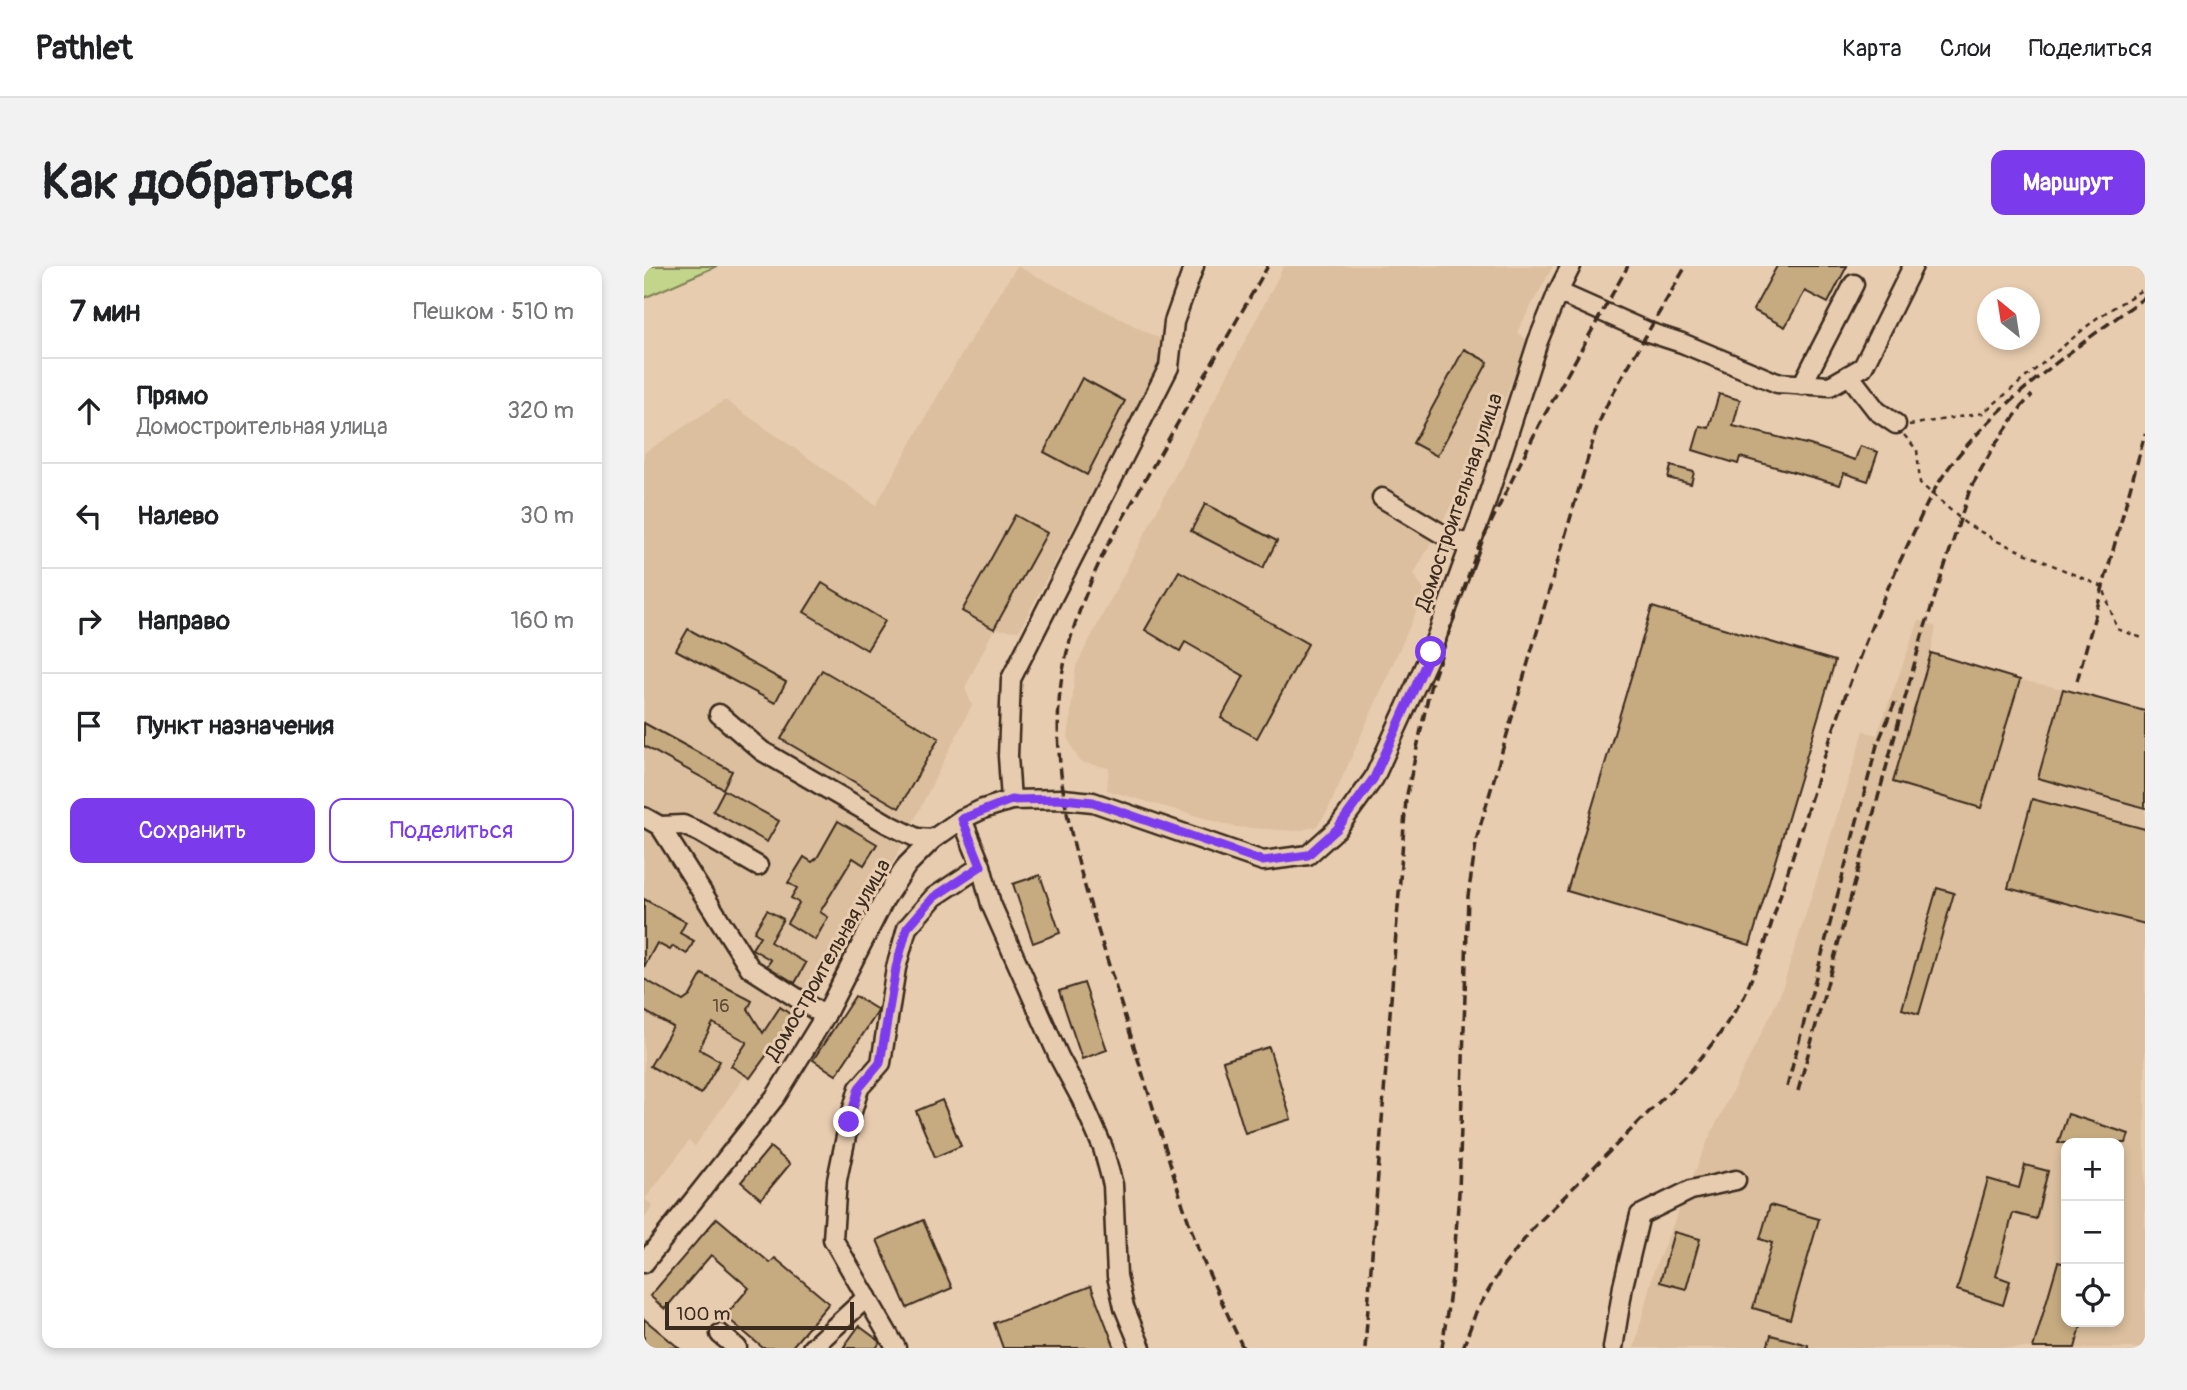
<!DOCTYPE html>
<html lang="ru">
<meta charset="utf-8">
<style>
:root{--surface:#fff;--page:#f2f2f2;--text:#202124;--muted:#757577;--line:#e0e0e0;--accent:#7c3aed}
body{margin:0;font-family:Pangolin,sans-serif;background:var(--page);color:var(--text)}
.controls{position:absolute;right:21px;bottom:21px;display:grid;overflow:hidden;border-radius:14px;box-shadow:0 4px 10px #0003}
.controls button{width:63px;height:63px;display:grid;place-items:center;padding:0;border:0;border-bottom:2px solid var(--line);background:var(--surface);color:var(--text);font:35px sans-serif}
.compass{position:absolute;left:1333px;top:21px;width:63px;height:63px;border-radius:50%;background:var(--surface);box-shadow:0 4px 10px #0003;rotate:330deg}
.scale{position:absolute;left:21px;bottom:18px;width:189px;box-sizing:border-box;padding-left:7px;border:4px solid #3b2a1e;border-top:0;font-size:19px;line-height:24px;white-space:nowrap;color:#3b2a1e;-webkit-text-stroke:5px #e8ccaf;paint-order:stroke}
.stop{position:absolute;width:21px;height:21px;margin:-16px;border:5px solid #7c3aed;border-radius:50%;background:#fff}
.stop.end{background:#7c3aed;border-color:#fff;box-shadow:0 2px 7px #0008}
.list{margin:0;padding:0;list-style:none}
h2{display:flex;justify-content:space-between;align-items:center;height:91px;margin:0;padding:0 28px;font-size:30px}
h2 small{font-size:23px;font-weight:400;color:var(--muted)}
.list li{display:grid;grid-template-columns:46px 1fr auto;gap:21px;align-items:center;box-sizing:border-box;height:105px;padding:0 28px;border-top:2px solid var(--line)}
.list b{display:block;font-size:26px;white-space:nowrap}
.list p{margin:0;font-size:23px;white-space:nowrap;color:var(--muted)}
.list em{font-size:23px;font-style:normal;color:var(--muted)}
.actions{display:flex;gap:14px;padding:21px 28px}
.actions a{flex:1;padding:16px 0;border:2px solid var(--accent);border-radius:14px;text-align:center;font-size:24px;color:var(--accent)}
.actions .main{background:var(--accent);color:#fff}
.icon{flex:none;width:38px;height:38px;fill:none;stroke:currentColor;stroke-width:2;stroke-linecap:round;stroke-linejoin:round}
.map{position:relative;flex:none;width:1501px;height:1082px;overflow:hidden;border-radius:14px}
header{display:flex;align-items:center;gap:42px;box-sizing:border-box;height:98px;padding:0 35px;background:var(--surface);border-bottom:2px solid var(--line)}
header strong{font-size:33px}
nav{display:flex;gap:38px;margin-inline-start:auto;font-size:24px}
.intro{display:flex;align-items:center;justify-content:space-between;box-sizing:border-box;height:168px;padding:0 42px}
h1{margin:0;font-size:49px}
.button{padding:18px 32px;border-radius:14px;background:var(--accent);color:#fff;font-size:24px;font-weight:700}
main{display:flex;gap:42px;padding:0 42px}
aside{flex:1;background:var(--surface);border-radius:14px;box-shadow:0 4px 10px #0003}
.map>svg:first-child{display:block}
</style>
<header>
<strong>Pathlet</strong>
<nav><a>Карта</a><a>Слои</a><a>Поделиться</a></nav>
</header>
<div class="intro"><h1>Как добраться</h1><a class="button">Маршрут</a></div>
<main>
<aside>
<h2>7 мин<small>Пешком · 510 m</small></h2>
<ul class="list">
<li><svg class="icon" aria-label="ahead" viewBox="0 0 24 24"><path d="M12 20V5M6 11l6-6 6 6"/></svg><div><b>Прямо</b><p>Домостроительная улица</p></div><em>320 m</em></li>
<li><svg class="icon" aria-label="left" viewBox="0 0 24 24"><path d="M17 20v-9H6M10 6l-5 5 5 5"/></svg><div><b>Налево</b></div><em>30 m</em></li>
<li><svg class="icon" aria-label="right" viewBox="0 0 24 24"><path d="M7 20v-9h11M14 6l5 5-5 5"/></svg><div><b>Направо</b></div><em>160 m</em></li>
<li><svg class="icon" aria-label="arrive" viewBox="0 0 24 24"><path d="M6 21V4h12l-3 4 3 4H6"/></svg><div><b>Пункт назначения</b></div></li>
</ul>
<div class="actions"><a class="main">Сохранить</a><a>Поделиться</a></div>
</aside>
<div class="map">
<svg width="1501" height="1082" viewBox="0 0 1501 1082">
<rect width="100%" height="100%" fill="#e8ccaf"/>
<filter id="ink" filterUnits="userSpaceOnUse"><feTurbulence type="fractalNoise" baseFrequency=".0143" numOctaves="2"/><feDisplacementMap in="SourceGraphic" scale="14" xChannelSelector="R" yChannelSelector="G"/><feConvolveMatrix kernelMatrix="1 2 1 2 8 2 1 2 1" color-interpolation-filters="sRGB"/></filter>
<g filter="url(#ink)">
<!-- built -->
<g fill="#dbbf9e" fill-rule="evenodd">
<path d="M373 0 526 78 375 365 350 363 321 422 328 439 239 616 147 745 153 749 106 815 100 811 51 880 45 875 1 933 9 940 0 953V187L81 134 232 239 313 96Z"/>
<path d="M640 0H909L873 66 883 74 830 216H820L770 308 781 326 683 546 672 561 651 565 591 561 463 524 465 502 436 496 424 473 432 400Z"/>
<path d="M1275 354 1292 361 1287 387 1376 414 1419 423 1501 445V1082H990L1010 1004 1064 874 1135 732 1220 465 1233 469ZM1422 877H1475V1056H1422Z"/>
</g>
<!-- green -->
<path fill="#c3d58a" stroke="#7f8054" stroke-width="2" d="M0 0H73L0 32Z"/>
<!-- building -->
<g fill="#c6ab81" stroke="#3b2a1e" stroke-width="2">
<path d="M1133 0H1203L1184 37 1161 25 1141 61 1109 44Z"/>
<path d="M820 83 844 96 793 190 769 177Z"/>
<path d="M438 112 481 135 443 209 400 186Z"/>
<path d="M1075 128 1096 134 1089 160 1166 179 1211 194 1216 180 1234 186 1224 215 1200 207 1196 219 1096 191 1094 198 1049 184 1056 160 1065 162Z"/>
<path d="M1027 200 1050 206 1047 218 1024 212Z"/>
<path d="M561 238 633 275 619 302 547 265Z"/>
<path d="M371 249 403 267 350 363 318 345Z"/>
<path d="M535 305 664 378 613 472 577 452 600 410 541 376 536 385 501 364Z"/>
<path d="M178 317 241 355 223 384 160 346Z"/>
<path d="M1008 341 1191 395 1106 679 923 625Z"/>
<path d="M44 363 142 416 131 437 32 384Z"/>
<path d="M1287 387 1376 414 1337 542 1249 516Z"/>
<path d="M178 404 295 472 255 542 137 473Z"/>
<path d="M1419 423 1501 445V542L1394 512Z"/>
<path d="M0 457 88 505 79 523 0 480Z"/>
<path d="M80 524 135 555 123 576 69 545Z"/>
<path d="M1388 533 1501 563V658L1364 622Z"/>
<path d="M194 555 233 578 220 599 209 592 176 646 184 651 171 674 143 657 155 637 147 632 153 622 144 617 160 591 168 596 173 592Z"/>
<path d="M396 609 416 667 389 677 369 618Z"/>
<path d="M1293 622 1310 627 1275 748 1258 743Z"/>
<path d="M0 633 42 656 36 667 50 675 43 688 29 680 26 684 13 677 0 701Z"/>
<path d="M123 644 139 653 126 676 162 697 151 717 123 700 127 694 108 683 116 670 110 666Z"/>
<path d="M58 708 108 735 104 743 119 767 136 741 150 751 106 812 87 800 103 776 69 757 55 783 76 795 57 828 6 800 29 761 0 745V713L39 735 46 730Z"/>
<path d="M440 717 463 784 438 793 415 725Z"/>
<path d="M211 730 234 744 233 747 192 809 169 794Z"/>
<path d="M625 781 647 853 601 867 579 795Z"/>
<path d="M298 834 317 880 291 891 272 845Z"/>
<path d="M1424 848 1485 868 1482 877H1414Z"/>
<path d="M126 881 146 898 117 933 97 916Z"/>
<path d="M1381 899 1404 905 1392 953 1369 947 1352 1010 1366 1015 1359 1039 1313 1024 1344 913 1375 922Z"/>
<path d="M1126 939 1175 953 1146 1053 1109 1042 1128 977 1116 973Z"/>
<path d="M73 952 126 997 131 992 185 1037 147 1082H119L81 1050 105 1022 67 989 21 1043 6 1030Z"/>
<path d="M279 954 308 1022 263 1042 233 974Z"/>
<path d="M1030 966 1056 973 1042 1023 1016 1016Z"/>
<path d="M1414 996 1422 998V1056H1438L1431 1082H1389Z"/>
<path d="M447 1020 471 1082H359L350 1057Z"/>
<path d="M0 1053 35 1082H0Z"/>
<path d="M215 1060 234 1074 236 1077 232 1082H199Z"/>
<path d="M1127 1069 1164 1079V1082H1123Z"/>
</g>
<g fill="none" stroke-linecap="round" stroke-linejoin="round">
<!-- minor casing -->
<g stroke="#3b2a1e" stroke-width="23">
<g id="minor">
<path d="M914 26 927 0"/>
<path d="M1205 109 1233 145 1252 158"/>
<path d="M1158 119 1210 18"/>
<path d="M738 232 803 271 826 279"/>
<path d="M75 448 118 485 244 558 273 572 289 573"/>
<path d="M367 534 364 490 367 413 525 101 530 56 550 0"/>
<path d="M0 551 16 560 106 702 181 750"/>
<path d="M318 553 337 600 347 638 415 791 437 832 459 882 469 919 473 1010 480 1041 497 1082"/>
<path d="M16 560 39 559 55 566 114 600"/>
<path d="M0 997 132 830 181 750 240 634 263 599 289 573 318 553 339 543 367 534 419 533 449 536 619 595 664 589 693 563 730 512 787 386 841 239 894 75 914 26 1004 66 1038 77 1133 117 1186 120 1219 101 1269 0"/>
<path d="M76 1068 93 1082"/>
<path d="M168 1082 223 1031"/>
<path d="M252 1082 189 973 193 914 205 856 215 822 237 797 252 702 263 662 290 631 337 600"/>
<path d="M969 1082 979 1020 996 949 1047 924 1092 914"/>
</g>
</g>
<!-- path -->
<g stroke="#3b2a1e" stroke-width="2.5" stroke-dasharray="5 5" stroke-linecap="butt">
<path d="M1265 159 1339 147 1453 52 1501 22"/>
<path d="M1260 169 1273 184 1276 217 1321 257 1353 275 1459 321 1473 363 1501 373"/>
</g>
<!-- minor -->
<use href="#minor" stroke="#e8ccaf" stroke-width="18"/>
<!-- rail -->
<g stroke="#3b2a1e" stroke-width="3.5" stroke-dasharray="10 5" stroke-linecap="butt">
<path d="M1433 415 1501 168"/>
<path d="M1143 821 1233 479 1252 434"/>
<path d="M1154 825 1278 370 1326 223 1351 179 1378 140 1388 129"/>
<path d="M599 1082 555 986 539 939C515 861 491 783 467 706 440 618 409 530 415 437 418 384 440 328 463 280L624 0"/>
<path d="M721 1082 762 533 786 422 833 285 895 159 984 0"/>
<path d="M798 1082 809 1005 815 927 824 630 833 571 953 161 966 132 1042 0"/>
<path d="M819 1082 832 1046 857 1003 890 961 1049 802 1075 769 1100 731 1119 684C1162 551 1199 415 1259 289 1274 258 1287 224 1309 196 1361 130 1433 81 1501 31"/>
</g>
</g>
</g>
<g fill="none" stroke-linecap="round" stroke-linejoin="round" filter="url(#ink)">
<!-- route -->
<path stroke="#7c3aed" stroke-width="9" d="M205 856 215 822 236 797 252 702 263 662 290 631 337 600 318 553 367 534 419 533 449 536 619 595 664 589 693 563 730 512 787 386"/>
</g>
<g text-anchor="middle" dominant-baseline="central" stroke-width="6" stroke-linejoin="round" paint-order="stroke">
<!-- number labels -->
<g font-size="18" fill="#5e4a37">
<text x="77" y="740">16</text>
</g>
<!-- street labels -->
<g font-size="21" fill="#3b2a1e" stroke="#e8ccaf">
<text transform="translate(815 236) rotate(-71)">Домостроительная улица</text>
<text transform="translate(184 694) rotate(-60)">Домостроительная улица</text>
</g>
</g>
</svg>
<div class="controls">
<button>+</button>
<button>−</button>
<button><svg class="icon" aria-label="locate" viewBox="0 0 24 24"><circle cx="12" cy="12" r="6"/><path d="M12 2v4M12 18v4M2 12h4M18 12h4"/></svg></button>
</div>
<svg class="compass" viewBox="-18 -18 36 36"><path d="M0-13l5 13h-10z" fill="#e53935"/><path d="M0 13l5-13h-10z" fill="#757577"/></svg>
<div class="scale">100 m</div>
<div class="stop" style="left:787px;top:386px"></div>
<div class="stop end" style="left:205px;top:856px"></div>
</div>
</main>
